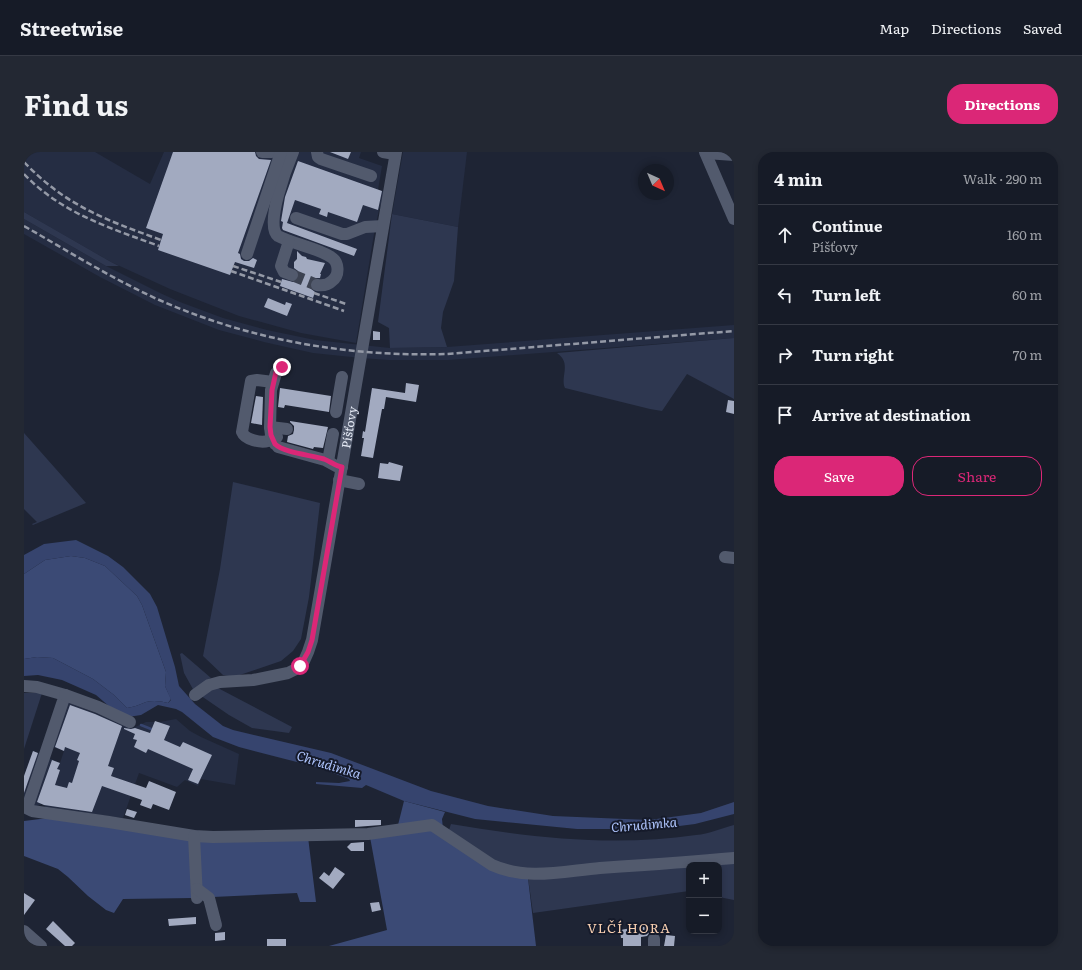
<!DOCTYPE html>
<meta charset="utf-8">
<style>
:root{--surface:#161b27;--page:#232833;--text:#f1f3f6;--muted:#9ea1a7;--line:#353944;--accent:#db2777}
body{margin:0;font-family:Literata,serif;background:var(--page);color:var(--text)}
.controls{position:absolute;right:12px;bottom:12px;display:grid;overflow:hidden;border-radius:8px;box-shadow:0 2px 6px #0003}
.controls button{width:36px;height:36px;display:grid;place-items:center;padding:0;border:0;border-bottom:1px solid var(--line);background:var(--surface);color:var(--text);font:20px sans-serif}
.compass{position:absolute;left:614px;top:12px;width:36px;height:36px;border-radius:50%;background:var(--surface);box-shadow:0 2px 6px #0003;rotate:136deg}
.stop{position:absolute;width:12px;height:12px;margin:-9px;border:3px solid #db2777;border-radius:50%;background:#fff}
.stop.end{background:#db2777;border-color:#fff;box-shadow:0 1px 4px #0008}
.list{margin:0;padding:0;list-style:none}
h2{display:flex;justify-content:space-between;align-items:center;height:52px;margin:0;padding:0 16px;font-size:17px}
h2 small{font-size:13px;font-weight:400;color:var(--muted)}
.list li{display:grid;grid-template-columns:26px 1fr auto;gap:12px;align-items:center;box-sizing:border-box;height:60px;padding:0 16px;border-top:1px solid var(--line)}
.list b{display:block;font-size:15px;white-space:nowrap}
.list p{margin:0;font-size:13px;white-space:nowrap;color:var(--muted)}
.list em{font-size:13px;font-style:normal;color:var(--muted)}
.actions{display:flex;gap:8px;padding:12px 16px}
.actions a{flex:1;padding:9px 0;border:1px solid var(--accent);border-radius:16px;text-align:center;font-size:14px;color:var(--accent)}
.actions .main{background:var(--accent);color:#fff}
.icon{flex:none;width:22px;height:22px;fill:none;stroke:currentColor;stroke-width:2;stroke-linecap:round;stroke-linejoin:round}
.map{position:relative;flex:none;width:710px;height:794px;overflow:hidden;border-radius:16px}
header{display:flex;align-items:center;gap:24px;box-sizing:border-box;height:56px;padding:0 20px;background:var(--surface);border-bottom:1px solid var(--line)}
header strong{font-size:19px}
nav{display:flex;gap:22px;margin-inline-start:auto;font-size:14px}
.intro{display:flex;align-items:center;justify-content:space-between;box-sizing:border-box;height:96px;padding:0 24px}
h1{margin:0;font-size:28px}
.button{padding:10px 18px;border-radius:16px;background:var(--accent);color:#fff;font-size:14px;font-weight:700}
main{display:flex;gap:24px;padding:0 24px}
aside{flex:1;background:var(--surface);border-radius:16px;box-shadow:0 2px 6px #0003}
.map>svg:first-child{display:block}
</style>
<header>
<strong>Streetwise</strong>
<nav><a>Map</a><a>Directions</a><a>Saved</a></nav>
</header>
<div class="intro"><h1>Find us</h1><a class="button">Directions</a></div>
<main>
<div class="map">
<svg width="710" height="794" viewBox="0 0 710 794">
<rect width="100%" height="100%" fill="#1e2434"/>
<!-- built -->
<g fill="#252d43">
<path d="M0 0H71L126 32 140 0H337L335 6 358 14 354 38 361 40 355 58 351 76 332 191 277 181 215 164 146 137 87 110 31 78 0 60Z"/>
<path d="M379 0H443L434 75 368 62Z"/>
<path d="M0 67 82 114 136 141 156 150 199 166 243 178 291 188 366 196 423 195 710 173V186L424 208H365L337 206 289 201 240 190 195 178 131 153 76 125 0 82Z"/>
<path d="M44 550 109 576 122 570H136L152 567 166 579 177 585 215 602 211 633 177 627 174 634 161 628 153 635 115 621 99 666 23 656 18 652 0 659V624L9 599 36 611 40 599 29 595Z"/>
</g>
<!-- green -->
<g fill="#2e3750">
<path d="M0 60 87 110 95 114H82L0 67Z"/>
<path d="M368 62 434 75 430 129 419 160 417 176 423 195 366 196 365 176 354 170Z"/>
<path d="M710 186V247L663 222 638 259 626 257 541 236C536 225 548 211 533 201Z"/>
<path d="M0 281 62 351 9 373 8 372 13 370 0 357Z"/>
<path d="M209 330 296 351 285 445 277 487 269 499 257 509 210 525 199 523 179 504 196 417Z"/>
<path d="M158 501 187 526 185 527 192 535 268 575 265 581 228 576 205 563 170 539 160 521 156 502Z"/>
<path d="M0 541H18L0 597Z"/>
<path d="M427 672C508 686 590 695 672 683 685 682 698 676 710 673V748L695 745V713H665V739L509 761 503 718 474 713 424 681Z"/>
</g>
<!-- forest -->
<g fill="#3b4a75">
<path d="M47 404 61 406 81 414 113 444 118 453 142 520 141 534 147 547 144 551C137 549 129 548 122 550 115 553 110 555 103 556L90 543 69 527 29 506 13 505 0 507V422L21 408Z"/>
<path d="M380 649 421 660 418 667 419 677 474 713 503 718 512 794H305L363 778 346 685 372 681Z"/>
<path d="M32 665 167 685 169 746 99 747 90 761 82 758 64 744 44 725 34 717 0 704V669Z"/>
<path d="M284 685 292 750H276L273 741 189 745 177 735 174 686Z"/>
</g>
<!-- water -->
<path fill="#36446e" d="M52 388 84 404 99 415 126 442 133 455 151 515 155 534 171 552 199 574 209 578 307 601 407 639 464 654 529 664 625 668 677 661 710 650V662L671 672 632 677H553L451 667 380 649 342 633 338 636 292 632V630L315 631 326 629 325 627 296 616 215 595 189 585 158 560 152 557 134 553 117 563 104 565 93 561 72 543 38 528 14 523 0 524V507L13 505 29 506 69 527 90 543 103 556C110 555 115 553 122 550 129 548 137 549 144 551L147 548 141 534 142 520 118 453 113 444 81 414 61 406 47 404 21 408 0 422V403L20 392Z"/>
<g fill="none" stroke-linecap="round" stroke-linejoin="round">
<!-- stream -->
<path stroke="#36446e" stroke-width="2.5" d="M117 573 127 577"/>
</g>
<!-- building -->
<g fill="#a2aac0">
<path d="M149 0H231L232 4 235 7 247 8 214 101 216 102 217 107 220 109H225L229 106 233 108 230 116 211 110 206 123 134 98 139 82 122 76Z"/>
<path d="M306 0H327L324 7Z"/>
<path d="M274 9 358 39 354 58 339 53 333 70 304 60 303 65 295 62 297 57 271 48 263 71 333 97 330 104 259 78 258 76 259 70 257 69 261 45Z"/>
<path d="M273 99 278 104 282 105 283 107 301 111 296 122H297L296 126H290L286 132V136L291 140 289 146 256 134 258 127 269 130 275 126 274 119 270 116V110L273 107Z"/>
<path d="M244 146 261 153 262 150 268 152 263 164 240 155Z"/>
<path d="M349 179 356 180V188H349Z"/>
<path d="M382 231 395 233 392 250 362 245 360 257H358L349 306 337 304 340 286H338L339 279 341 280 348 236 381 241Z"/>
<path d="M256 236 307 244 305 260 261 253 260 256 254 255Z"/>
<path d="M232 244 239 245 238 273 227 271Z"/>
<path d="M704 248 710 249V262L702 260Z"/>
<path d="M266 269 304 275 299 296 290 295 289 297 263 290 264 284 269 282 270 278V274L266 270Z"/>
<path d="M365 310 379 314 376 329 354 326 356 311 364 312Z"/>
<path d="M46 553 71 562 98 574 84 614 90 616 87 624 122 636 125 629 152 640 145 658 129 652 127 657 116 653 118 648 78 634 68 660 20 653 13 650 28 608 36 611 33 617 36 618 31 633 43 636 45 630 48 631 55 609 53 608 56 601 41 595 40 599 31 595Z"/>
<path d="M131 569 146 574 140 588 156 595 159 590 188 603 174 632 164 628 169 617 124 597 122 601 110 595 113 588 109 587 111 582 100 577V576L107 577 111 576 126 581Z"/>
<path d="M9 599 14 601 0 641V624Z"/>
<path d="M103 657 113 660 110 666 101 663Z"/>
<path d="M331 668H357V673L331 675Z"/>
<path d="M340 690V699H327L323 695 327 691Z"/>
<path d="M311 715 321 722 309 737 295 726 300 720 305 724Z"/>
<path d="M0 741 11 748 0 763Z"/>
<path d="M355 750 357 758 348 760 346 751Z"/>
<path d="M172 765V772L145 774 144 767Z"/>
<path d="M29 769 51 791 48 794H41L22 777Z"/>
<path d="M625 773 626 780 623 784 617 785V794H599V786H597L596 778Z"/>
<path d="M201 780V788L191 789V781Z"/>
<path d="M642 783 651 784 650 794H640Z"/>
<rect x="243" y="787" width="19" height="7"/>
</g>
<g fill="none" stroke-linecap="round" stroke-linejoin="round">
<!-- minor-tunnel -->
<path stroke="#3c4251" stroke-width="12" stroke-dasharray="12 6" stroke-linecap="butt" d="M268 123 293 133"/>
<!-- minor -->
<g stroke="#525a6d" stroke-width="12">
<path d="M238 0H248"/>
<path d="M269 0C263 14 240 74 254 84 269 92 294 96 307 105 315 110 316 123 308 129 304 133 299 134 293 133"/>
<path d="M293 0 294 5 297 7 347 24"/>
<path d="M359 0 371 2"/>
<path d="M681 0 710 67"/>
<path d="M682 1 710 3"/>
<path d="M272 66 318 82H323L341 75 359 74"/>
<path d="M265 89 257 114 260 120 268 123"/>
<path d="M223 102 257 0"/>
<path d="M249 230 233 228 227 229 218 280C221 288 237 291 244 289 247 289 250 287 253 285"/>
<path d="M312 260 318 225"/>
<path d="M246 275 263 277"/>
<path d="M251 292 247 283 246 275 247 238 252 221 259 215"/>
<path d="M254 295 301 308 312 314 318 315"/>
<path d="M304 309 309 282"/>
<path d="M315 328 335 332"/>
<path d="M701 405 710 406"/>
<path d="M0 534 13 535 41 543 4 653V657L8 659 85 670 170 684 189 685 344 682 408 673 468 713C503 729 540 719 576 716 621 713 665 710 710 706"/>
<path d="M41 543 74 555 106 570"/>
<path id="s1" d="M171 543 185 533 196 530 229 528 264 521 272 517 280 509 284 500 288 488 372 0"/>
<path d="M170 684 173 746"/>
<path d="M173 737 185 746 192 773"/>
<path d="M0 779 17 794"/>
<path d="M630 794V787"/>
</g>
<!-- rail -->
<g stroke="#9499a6" stroke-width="2.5" stroke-dasharray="6 3" stroke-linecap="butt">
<path d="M0 10C42 54 82 68 137 88"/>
<path d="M0 22C37 61 86 76 135 94"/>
<path d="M0 74C44 99 87 126 133 147 225 188 323 205 423 202L710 179"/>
<path d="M209 114 257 130"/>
<path d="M207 119 320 159"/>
<path d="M290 141 322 152"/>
</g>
</g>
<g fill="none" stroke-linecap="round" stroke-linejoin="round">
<!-- route -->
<path stroke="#db2777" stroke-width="5" d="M258 215 252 220 248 238 246 275 247 283 251 292C260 301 287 303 300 307 306 309 311 314 318 315L288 488 284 500 276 514"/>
</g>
<g text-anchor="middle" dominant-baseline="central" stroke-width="4" stroke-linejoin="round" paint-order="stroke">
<!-- street labels -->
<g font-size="12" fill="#e5eaf5" stroke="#151a2a">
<text stroke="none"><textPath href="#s1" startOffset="356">Píšťovy</textPath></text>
</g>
<!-- water labels -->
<g font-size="13" font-style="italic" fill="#acc2fa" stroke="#151a2a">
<text transform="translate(305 612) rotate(17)">Chrudimka</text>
<text transform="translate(620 672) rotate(-5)">Chrudimka</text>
</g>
<!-- neighbourhood labels -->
<g font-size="13" letter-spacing="1" fill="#f6ceb0" stroke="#151a2a">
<text x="605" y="775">VLČÍ HORA</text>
</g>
</g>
</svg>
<div class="controls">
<button>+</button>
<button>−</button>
</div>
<svg class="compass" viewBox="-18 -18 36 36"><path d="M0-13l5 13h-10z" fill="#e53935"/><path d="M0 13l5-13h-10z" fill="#9ea1a7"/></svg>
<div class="stop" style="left:276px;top:514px"></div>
<div class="stop end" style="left:258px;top:215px"></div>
</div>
<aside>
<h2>4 min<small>Walk · 290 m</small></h2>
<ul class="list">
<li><svg class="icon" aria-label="ahead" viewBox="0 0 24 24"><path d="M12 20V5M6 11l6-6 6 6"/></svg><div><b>Continue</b><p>Píšťovy</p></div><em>160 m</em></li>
<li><svg class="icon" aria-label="left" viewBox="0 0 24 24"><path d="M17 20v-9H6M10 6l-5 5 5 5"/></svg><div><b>Turn left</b></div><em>60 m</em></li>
<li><svg class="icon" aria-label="right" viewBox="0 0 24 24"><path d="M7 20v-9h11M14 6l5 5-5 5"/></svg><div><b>Turn right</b></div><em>70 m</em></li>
<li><svg class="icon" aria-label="arrive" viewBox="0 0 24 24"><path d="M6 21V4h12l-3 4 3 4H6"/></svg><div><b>Arrive at destination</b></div></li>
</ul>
<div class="actions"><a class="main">Save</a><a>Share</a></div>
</aside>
</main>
